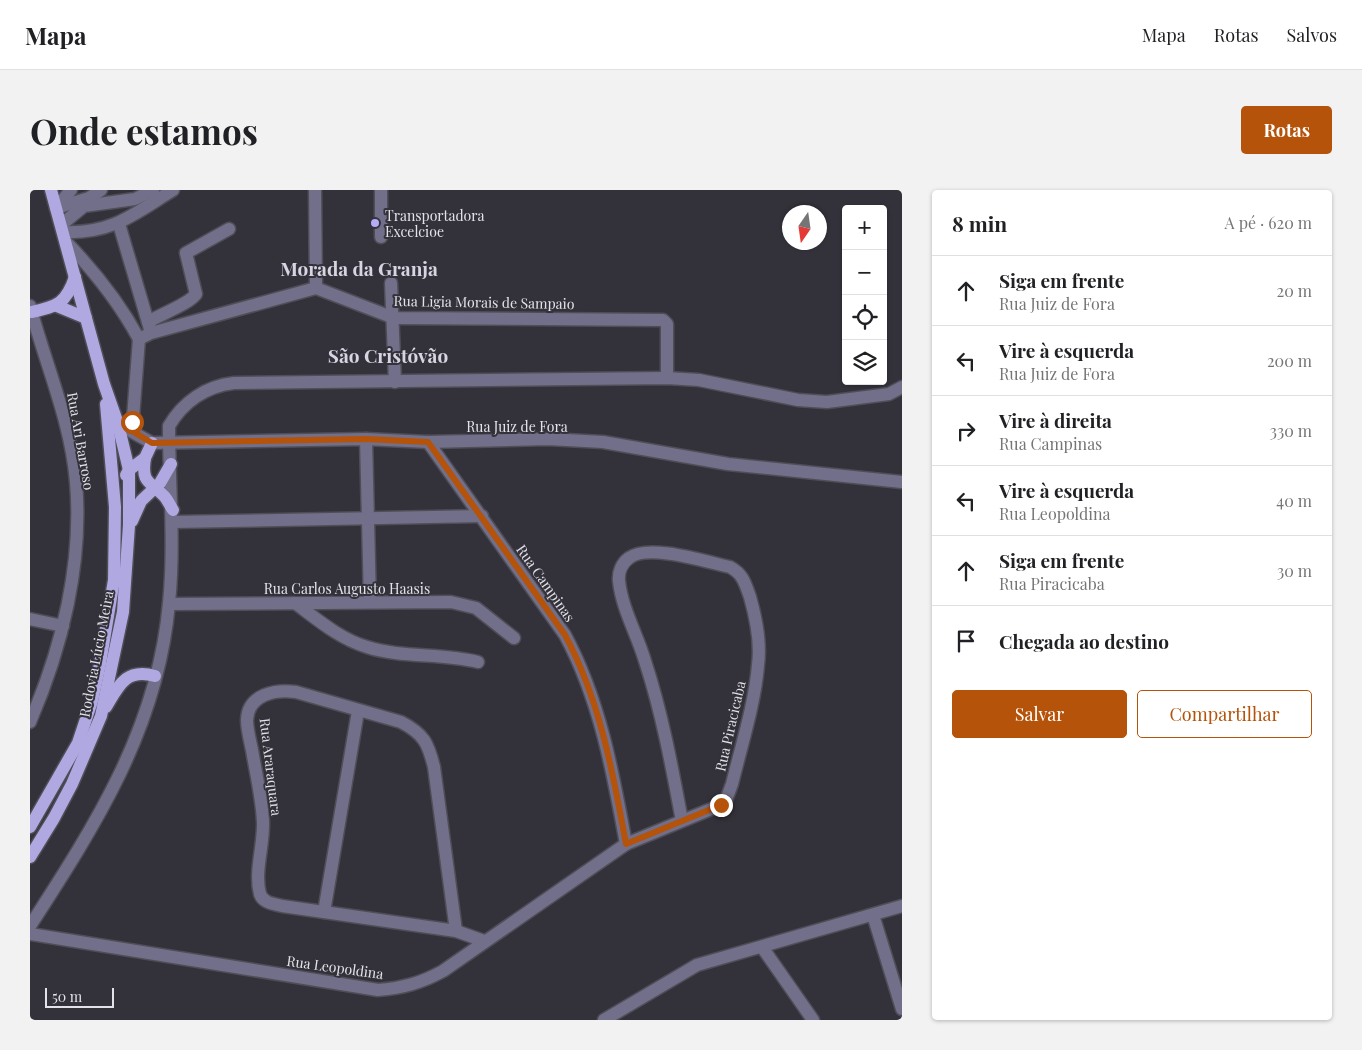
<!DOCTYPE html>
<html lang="pt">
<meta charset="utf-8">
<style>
:root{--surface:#fff;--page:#f2f2f2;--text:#202124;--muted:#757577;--line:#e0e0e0;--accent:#b45309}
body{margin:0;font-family:"Playfair Display",serif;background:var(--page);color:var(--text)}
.controls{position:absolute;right:15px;top:15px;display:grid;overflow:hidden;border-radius:5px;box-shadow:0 1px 4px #0004}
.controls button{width:45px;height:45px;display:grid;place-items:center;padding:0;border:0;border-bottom:1px solid var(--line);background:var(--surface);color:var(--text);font:25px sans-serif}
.compass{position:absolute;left:752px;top:15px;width:45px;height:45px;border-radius:50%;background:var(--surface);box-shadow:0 1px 4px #0004;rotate:193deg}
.scale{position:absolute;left:15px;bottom:12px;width:69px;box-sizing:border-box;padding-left:5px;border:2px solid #e3e2e8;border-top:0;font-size:14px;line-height:18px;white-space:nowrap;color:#e3e2e8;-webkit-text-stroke:4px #33323b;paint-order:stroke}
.stop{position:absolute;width:15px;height:15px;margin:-11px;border:4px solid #b45309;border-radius:50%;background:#fff}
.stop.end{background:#b45309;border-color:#fff;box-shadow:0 1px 5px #0008}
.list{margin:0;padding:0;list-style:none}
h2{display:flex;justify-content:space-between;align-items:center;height:65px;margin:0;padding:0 20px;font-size:21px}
h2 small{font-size:16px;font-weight:400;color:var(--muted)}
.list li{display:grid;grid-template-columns:32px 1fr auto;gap:15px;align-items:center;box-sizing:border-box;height:70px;padding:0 20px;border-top:1px solid var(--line)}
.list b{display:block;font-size:19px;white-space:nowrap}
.list p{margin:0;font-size:16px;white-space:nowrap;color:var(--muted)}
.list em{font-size:16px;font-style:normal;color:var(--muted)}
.actions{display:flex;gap:10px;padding:15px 20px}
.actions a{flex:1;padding:11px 0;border:1px solid var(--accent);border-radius:5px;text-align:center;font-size:18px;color:var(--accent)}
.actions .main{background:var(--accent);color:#fff}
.icon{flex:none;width:28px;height:28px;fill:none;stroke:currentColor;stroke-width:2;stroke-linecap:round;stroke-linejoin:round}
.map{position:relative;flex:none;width:872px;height:830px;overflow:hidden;border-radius:5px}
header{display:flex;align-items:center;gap:30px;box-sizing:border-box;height:70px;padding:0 25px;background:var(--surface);border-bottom:1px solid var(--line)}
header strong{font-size:24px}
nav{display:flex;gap:28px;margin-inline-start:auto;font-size:18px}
.intro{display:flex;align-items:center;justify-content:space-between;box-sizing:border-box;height:120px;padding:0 30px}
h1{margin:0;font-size:35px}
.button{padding:12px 22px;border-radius:5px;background:var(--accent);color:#fff;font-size:18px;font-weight:700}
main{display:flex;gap:30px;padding:0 30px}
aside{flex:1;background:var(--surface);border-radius:5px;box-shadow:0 1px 4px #0004}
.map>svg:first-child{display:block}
</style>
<header>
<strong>Mapa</strong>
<nav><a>Mapa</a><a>Rotas</a><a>Salvos</a></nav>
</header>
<div class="intro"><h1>Onde estamos</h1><a class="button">Rotas</a></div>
<main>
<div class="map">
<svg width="872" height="830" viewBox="0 0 872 830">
<rect width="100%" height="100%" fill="#33323b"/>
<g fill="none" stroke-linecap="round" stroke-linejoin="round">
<!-- minor casing -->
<g stroke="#4f4e57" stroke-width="15">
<g id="minor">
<path d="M285 0 286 98"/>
<path d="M351 0V47"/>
<path d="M26 18 59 8 71 0"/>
<path d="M26 18 41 0"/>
<path d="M89 34 120 139"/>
<path d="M31 35 54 16 105 9 123 0"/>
<path d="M34 42C82 44 104 24 143 0"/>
<path d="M37 53C66 83 89 112 109 149"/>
<path d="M361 93 365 192"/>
<path d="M0 116C15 173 41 231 46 292 53 373 32 458 0 532"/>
<path d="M118 132C131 124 159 114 166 104L156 63 199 39"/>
<path d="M109 149 121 143 286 98 364 128 633 130 637 134V188"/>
<path d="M88 234 122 253 336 249 398 252 518 249 573 252 698 274 872 292"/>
<path d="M102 241 109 149"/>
<path d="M336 249 340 412"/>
<path d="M398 252 535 445C570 510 583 583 596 654"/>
<path d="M143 332 452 326"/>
<path d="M265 413C288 430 310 449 337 457 371 468 412 463 448 472"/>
<path d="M139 414 421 412 446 418 484 448"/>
<path d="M0 429 33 436"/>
<path d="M294 722 328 521"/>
<path d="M843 725 872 819"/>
<path d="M0 736C66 634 128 538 139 413 145 354 139 295 139 236 153 212 176 196 204 193L637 188 669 190 768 210 797 212 859 204 872 197"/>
<path d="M426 741 404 577C398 553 394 544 371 532L266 502C246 499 218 504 217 530 217 539 220 551 222 560 226 584 232 608 233 632 234 655 224 682 230 704 233 713 244 714 252 716L426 741 454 751"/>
<path d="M0 744 348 800C373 798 391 793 413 781L596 654 691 615 696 610 702 594C711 557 725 513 728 475 731 453 726 428 720 407 715 393 713 384 700 377 677 372 618 353 599 368 592 373 588 382 589 391 592 419 607 444 615 471 632 523 642 577 652 631"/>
<path d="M732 757 783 830"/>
<path d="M574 830 667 775 872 716"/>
</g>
</g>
<!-- major casing -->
<g stroke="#4f4e57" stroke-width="15">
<g id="major">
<path d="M27 116 56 128"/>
<path d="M2 122C27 116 36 114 45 87"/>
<path d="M115 268C111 294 120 291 134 306 138 310 140 316 143 320"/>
<path d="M96 285 99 280 115 268 122 253"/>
<path d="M102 331 111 311 130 293 141 274"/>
<path d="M76 517C89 495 96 478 125 486"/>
<path d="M0 637 48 553 62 511 70 474 84 390 85 317 76 214"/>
<path d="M0 667 24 628 42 594 71 526 93 422 99 335V280L88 234 74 194 21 0"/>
</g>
</g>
<!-- minor -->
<use href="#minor" stroke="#726f8a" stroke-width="12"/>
<!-- major -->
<use href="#major" stroke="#b0a8e1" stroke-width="12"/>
</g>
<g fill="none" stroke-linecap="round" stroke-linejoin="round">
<!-- route -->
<path stroke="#b45309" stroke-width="6" d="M102 232V241L122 253 336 249 398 252 535 445C570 510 583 583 596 654L691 615"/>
</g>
<!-- markers -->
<circle fill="#b6abf8" stroke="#33323b" stroke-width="2" cx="345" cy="33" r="5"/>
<g text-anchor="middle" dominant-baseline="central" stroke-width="4" stroke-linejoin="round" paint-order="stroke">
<!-- poi labels -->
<g font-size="14" fill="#e3e2e8" stroke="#33323b" text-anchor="start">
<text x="355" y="25">Transportadora<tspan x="355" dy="16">Excelcioe</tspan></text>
</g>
<!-- street labels -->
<g font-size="14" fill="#e3e2e8" stroke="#33323b">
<text transform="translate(454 112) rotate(1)">Rua Ligia Morais de Sampaio</text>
<text x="487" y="236">Rua Juiz de Fora</text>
<text transform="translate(51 251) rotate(80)">Rua Ari Barroso</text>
<text transform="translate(516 393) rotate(55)">Rua Campinas</text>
<text x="317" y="398">Rua Carlos Augusto Haasis</text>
<text transform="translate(66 464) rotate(-79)">Rodovia Lúcio Meira</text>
<text transform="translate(700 536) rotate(-77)">Rua Piracicaba</text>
<text transform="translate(241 577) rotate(83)">Rua Araraquara</text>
<text transform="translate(305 777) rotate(8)">Rua Leopoldina</text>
</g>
<!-- district labels -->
<g font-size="19" font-weight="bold" fill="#d6d5e1" stroke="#33323b">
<text x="329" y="78">Morada da Granja</text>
<text x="358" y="165">São Cristóvão</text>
</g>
</g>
</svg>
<div class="controls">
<button>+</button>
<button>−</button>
<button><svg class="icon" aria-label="locate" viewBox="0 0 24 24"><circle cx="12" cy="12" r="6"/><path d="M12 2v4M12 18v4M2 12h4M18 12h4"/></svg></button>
<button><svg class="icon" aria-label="layers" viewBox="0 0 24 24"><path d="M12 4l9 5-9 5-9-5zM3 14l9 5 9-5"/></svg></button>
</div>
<svg class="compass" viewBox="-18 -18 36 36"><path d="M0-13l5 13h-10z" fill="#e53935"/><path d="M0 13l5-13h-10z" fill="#757577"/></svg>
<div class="scale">50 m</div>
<div class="stop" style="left:102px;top:232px"></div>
<div class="stop end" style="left:691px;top:615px"></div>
</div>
<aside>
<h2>8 min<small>A pé · 620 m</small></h2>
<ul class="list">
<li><svg class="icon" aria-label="ahead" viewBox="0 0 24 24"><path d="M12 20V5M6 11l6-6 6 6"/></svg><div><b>Siga em frente</b><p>Rua Juiz de Fora</p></div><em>20 m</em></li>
<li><svg class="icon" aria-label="left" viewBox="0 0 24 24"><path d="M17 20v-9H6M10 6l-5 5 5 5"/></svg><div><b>Vire à esquerda</b><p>Rua Juiz de Fora</p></div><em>200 m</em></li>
<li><svg class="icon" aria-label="right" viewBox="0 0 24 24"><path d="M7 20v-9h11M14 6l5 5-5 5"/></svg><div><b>Vire à direita</b><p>Rua Campinas</p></div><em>330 m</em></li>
<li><svg class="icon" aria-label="left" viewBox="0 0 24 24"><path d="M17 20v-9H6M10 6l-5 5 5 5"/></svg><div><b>Vire à esquerda</b><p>Rua Leopoldina</p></div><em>40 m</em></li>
<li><svg class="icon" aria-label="ahead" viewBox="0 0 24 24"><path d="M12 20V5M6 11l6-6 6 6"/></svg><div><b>Siga em frente</b><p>Rua Piracicaba</p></div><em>30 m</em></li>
<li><svg class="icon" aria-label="arrive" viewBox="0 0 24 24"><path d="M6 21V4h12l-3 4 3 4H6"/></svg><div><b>Chegada ao destino</b></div></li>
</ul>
<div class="actions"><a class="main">Salvar</a><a>Compartilhar</a></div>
</aside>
</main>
